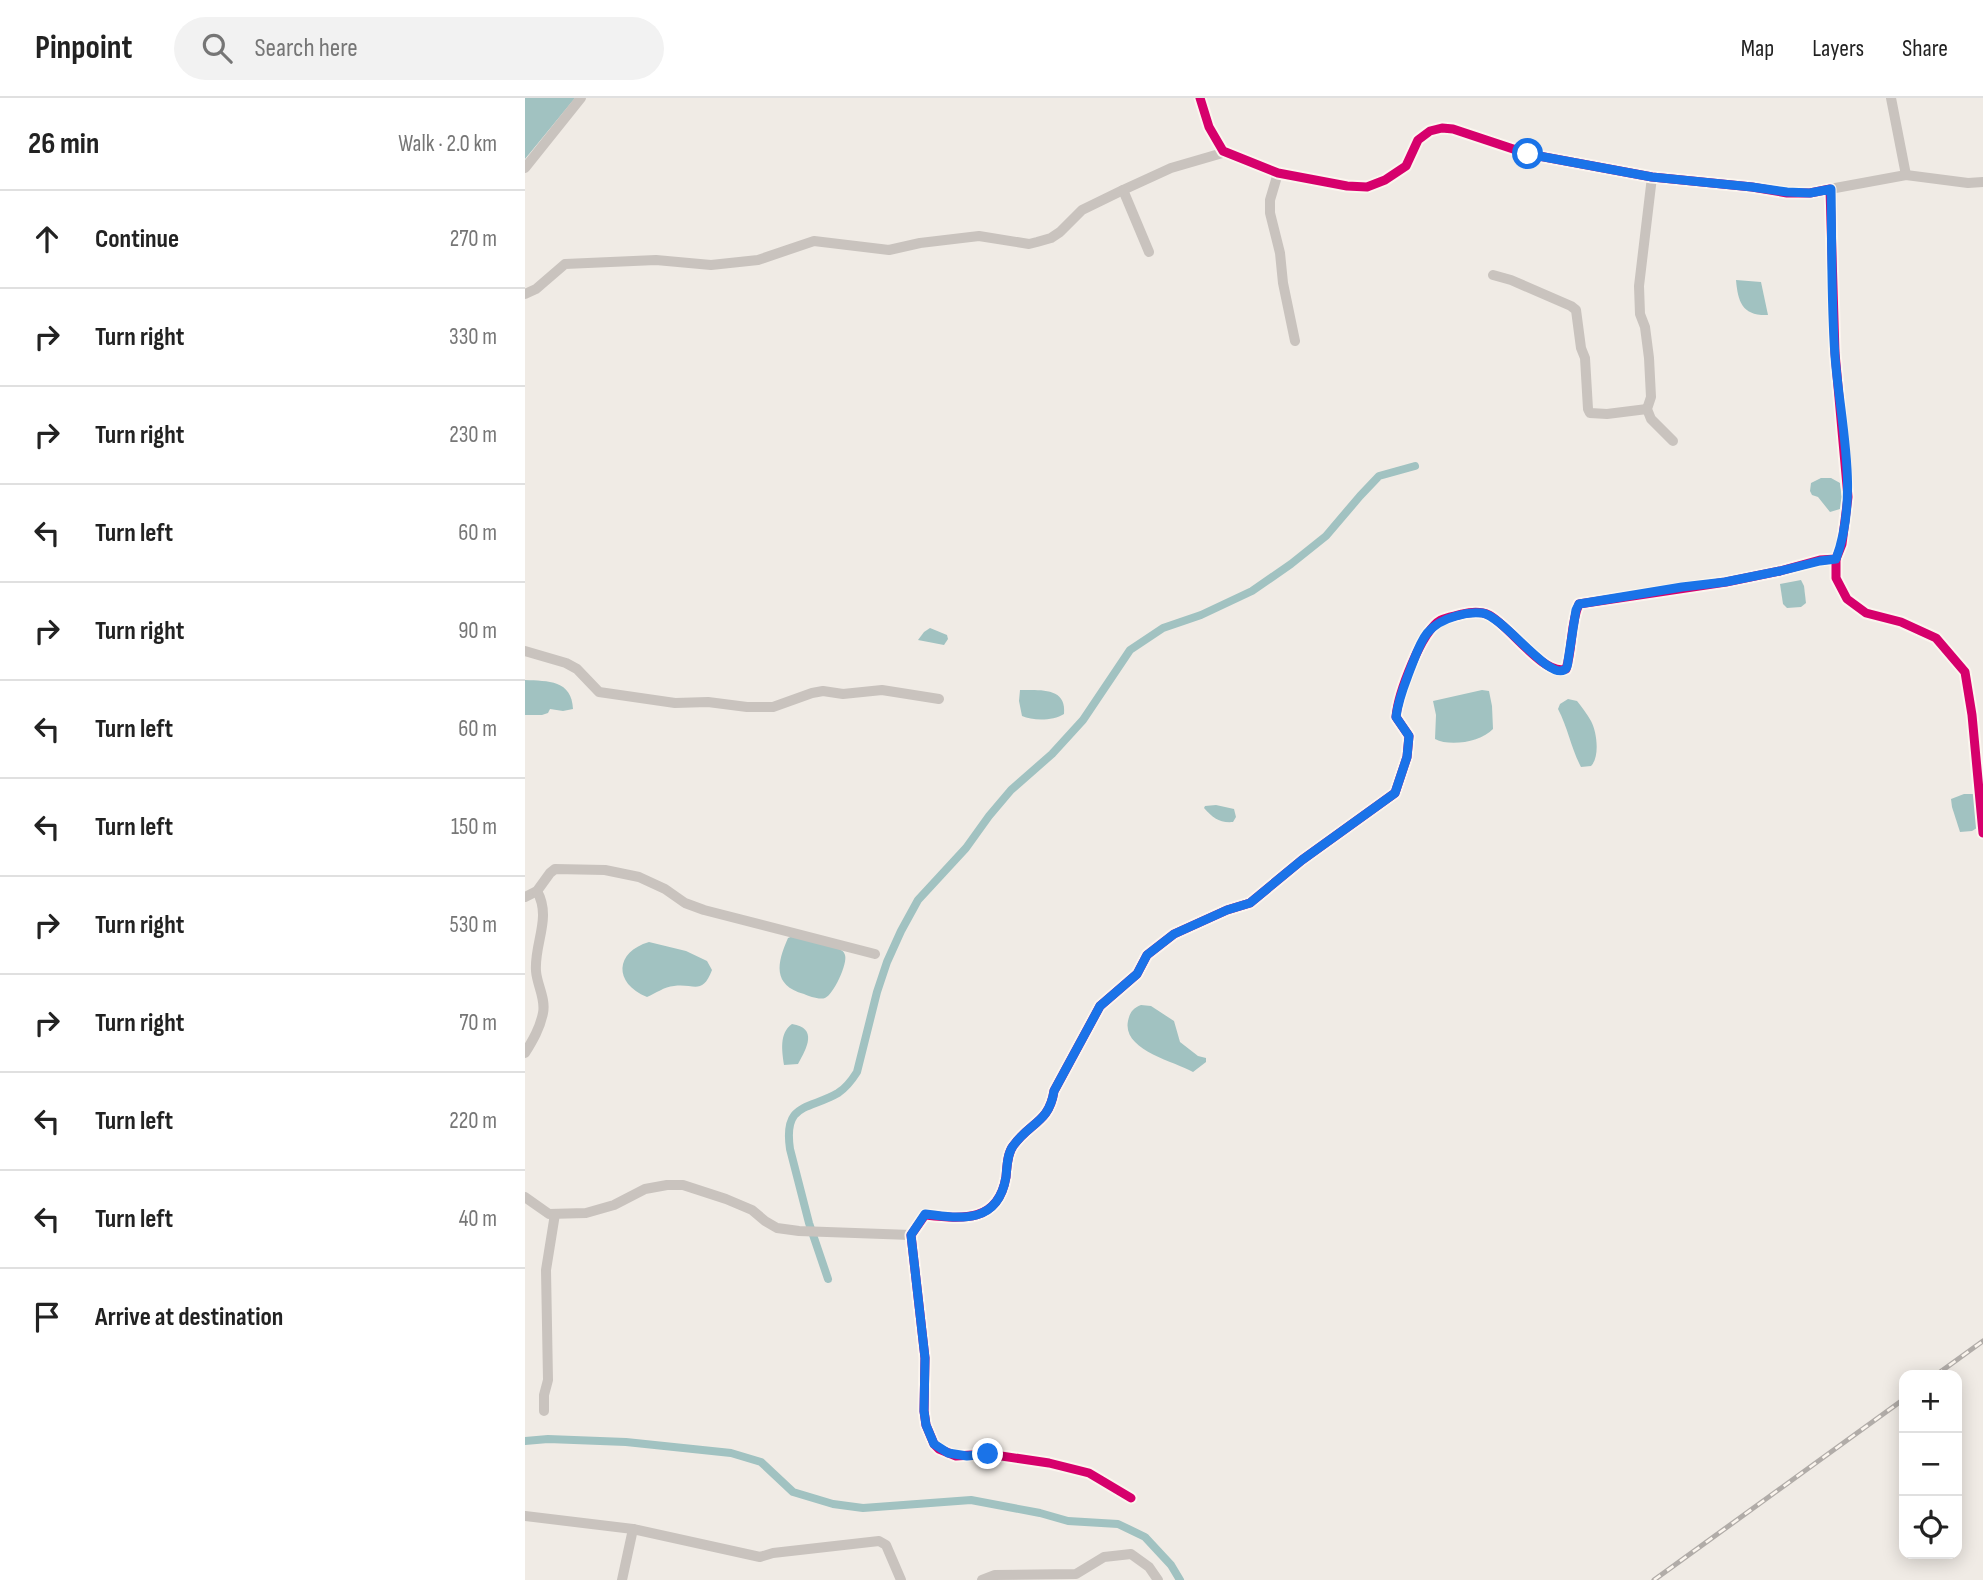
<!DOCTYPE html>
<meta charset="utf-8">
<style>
:root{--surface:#fff;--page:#f2f2f2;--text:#222;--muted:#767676;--line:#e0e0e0}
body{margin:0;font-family:"Sofia Sans Condensed",sans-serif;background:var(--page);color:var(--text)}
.controls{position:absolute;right:21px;bottom:21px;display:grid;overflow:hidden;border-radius:14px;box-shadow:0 4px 18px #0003}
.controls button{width:63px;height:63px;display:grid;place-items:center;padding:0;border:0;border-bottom:2px solid var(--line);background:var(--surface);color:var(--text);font:35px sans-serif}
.stop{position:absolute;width:21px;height:21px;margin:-16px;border:5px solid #1a73e8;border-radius:50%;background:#fff}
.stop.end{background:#1a73e8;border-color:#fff;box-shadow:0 2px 7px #0008}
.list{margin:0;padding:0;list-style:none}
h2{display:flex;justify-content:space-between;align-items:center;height:91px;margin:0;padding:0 28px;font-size:30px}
h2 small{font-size:23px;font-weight:400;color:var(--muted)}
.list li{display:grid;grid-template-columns:46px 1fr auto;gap:21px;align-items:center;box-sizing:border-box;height:98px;padding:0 28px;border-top:2px solid var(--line)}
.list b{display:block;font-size:26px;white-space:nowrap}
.list em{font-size:23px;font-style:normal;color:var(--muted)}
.icon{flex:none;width:38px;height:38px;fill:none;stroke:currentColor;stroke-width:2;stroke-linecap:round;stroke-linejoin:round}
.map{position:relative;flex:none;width:1458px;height:1482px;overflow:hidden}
header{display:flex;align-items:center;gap:42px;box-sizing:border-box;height:98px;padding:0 35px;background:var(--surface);border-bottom:2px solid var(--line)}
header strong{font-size:33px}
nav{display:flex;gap:38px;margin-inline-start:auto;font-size:24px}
.search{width:490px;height:63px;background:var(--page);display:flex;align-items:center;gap:18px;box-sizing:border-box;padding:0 24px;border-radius:38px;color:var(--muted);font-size:26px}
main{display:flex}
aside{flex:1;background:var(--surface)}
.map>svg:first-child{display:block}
</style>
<header>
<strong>Pinpoint</strong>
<div class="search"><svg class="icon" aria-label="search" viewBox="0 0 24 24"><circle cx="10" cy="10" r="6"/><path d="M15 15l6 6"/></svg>Search here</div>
<nav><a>Map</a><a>Layers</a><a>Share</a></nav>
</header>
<main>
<aside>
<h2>26 min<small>Walk · 2.0 km</small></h2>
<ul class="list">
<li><svg class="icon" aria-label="ahead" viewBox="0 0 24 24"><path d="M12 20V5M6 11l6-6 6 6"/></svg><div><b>Continue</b></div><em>270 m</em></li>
<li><svg class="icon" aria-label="right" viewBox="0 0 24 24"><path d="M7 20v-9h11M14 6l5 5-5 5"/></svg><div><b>Turn right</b></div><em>330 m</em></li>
<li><svg class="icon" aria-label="right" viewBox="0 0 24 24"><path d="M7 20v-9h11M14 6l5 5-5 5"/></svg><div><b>Turn right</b></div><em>230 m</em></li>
<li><svg class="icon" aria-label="left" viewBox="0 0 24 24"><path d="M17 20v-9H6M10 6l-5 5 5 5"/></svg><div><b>Turn left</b></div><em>60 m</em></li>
<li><svg class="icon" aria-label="right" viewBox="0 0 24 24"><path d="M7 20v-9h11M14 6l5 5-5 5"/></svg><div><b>Turn right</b></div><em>90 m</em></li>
<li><svg class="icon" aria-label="left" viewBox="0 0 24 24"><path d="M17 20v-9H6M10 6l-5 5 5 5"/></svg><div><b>Turn left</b></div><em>60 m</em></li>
<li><svg class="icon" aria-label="left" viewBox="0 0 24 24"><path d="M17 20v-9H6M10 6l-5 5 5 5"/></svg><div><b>Turn left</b></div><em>150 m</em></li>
<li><svg class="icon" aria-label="right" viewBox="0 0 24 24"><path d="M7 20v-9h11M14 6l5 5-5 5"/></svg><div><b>Turn right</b></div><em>530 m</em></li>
<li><svg class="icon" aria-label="right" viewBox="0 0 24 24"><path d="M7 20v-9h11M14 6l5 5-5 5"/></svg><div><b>Turn right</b></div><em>70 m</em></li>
<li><svg class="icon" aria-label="left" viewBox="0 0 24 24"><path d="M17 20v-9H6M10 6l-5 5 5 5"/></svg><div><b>Turn left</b></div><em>220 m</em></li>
<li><svg class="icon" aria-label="left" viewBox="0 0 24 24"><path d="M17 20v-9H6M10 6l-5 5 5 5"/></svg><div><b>Turn left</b></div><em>40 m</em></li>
<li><svg class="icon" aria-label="arrive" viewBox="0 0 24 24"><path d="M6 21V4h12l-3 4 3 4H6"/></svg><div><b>Arrive at destination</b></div></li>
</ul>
</aside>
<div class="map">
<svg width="1458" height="1482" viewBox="0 0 1458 1482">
<rect width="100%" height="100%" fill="#f0ebe5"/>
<!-- water -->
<g fill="#a1c2c1">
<path d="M0 0H50L0 61Z"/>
<path d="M1211 182 1236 184 1243 217C1217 218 1213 204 1211 182Z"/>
<path d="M1296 380H1306L1315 385 1318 405 1315 411 1305 414 1293 399 1287 397 1285 393 1286 385Z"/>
<path d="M1276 482 1279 488 1281 505 1276 509 1262 510 1258 506 1255 486Z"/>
<path d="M405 530 422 537 423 541 419 547 393 542 399 534Z"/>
<path d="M0 582C23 583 47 582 48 611L38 613 25 611 23 615 17 617H0Z"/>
<path d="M495 592C515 592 542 589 539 616 528 623 508 623 497 618L494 603Z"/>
<path d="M957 592 964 593 967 608 968 631C956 644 925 649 910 641L911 617 908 603Z"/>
<path d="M1043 601 1052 603C1057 609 1062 616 1066 623 1072 634 1075 659 1066 668L1056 669C1046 650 1043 630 1033 611L1035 606Z"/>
<path d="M1439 696H1451L1455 728 1447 733 1435 734 1427 709 1426 701Z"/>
<path d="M691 707 709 711 711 719 708 724C694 725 688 720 679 710L680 708Z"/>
<path d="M268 838 312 850C316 852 319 853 320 857 323 866 308 897 300 900 294 902 284 898 279 896 247 887 252 865 263 840Z"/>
<path d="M124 844 161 853 182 863 187 872C177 898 169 885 149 888 139 889 131 895 122 899 88 885 90 854 124 844Z"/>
<path d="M616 907 626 908 649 923 655 944 673 958 681 960V964L668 974C648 963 597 952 603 923 605 914 608 910 616 907Z"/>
<path d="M267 926C293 930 282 950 273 966L259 967C257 953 254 935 267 926Z"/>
</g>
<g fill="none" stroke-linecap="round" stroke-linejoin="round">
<!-- canal -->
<g stroke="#a1c2c1" stroke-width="8">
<path d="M303 1181 284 1125 265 1051C258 1004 284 1012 313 995 321 990 327 982 332 974L352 894 362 864 376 833 393 802 441 750 464 718 486 692 527 656 558 622 605 552 638 530 676 517 727 493 766 466 801 438 835 398 854 378 890 368"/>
<path d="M0 1343 23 1341 101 1344 206 1355 236 1364 268 1394 308 1406 338 1410 446 1402 515 1415 543 1423 593 1426 620 1439 646 1467 655 1482"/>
</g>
<!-- minor -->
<g stroke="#c9c3be" stroke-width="10">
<path d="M675 0 684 29 698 53 753 75 822 88 842 89 860 82 881 68 893 42 905 33 917 30 928 31 1003 56 1127 79 1227 89 1262 95H1285L1305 91 1310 255 1323 399 1317 446 1311 461V480L1322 501 1341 515 1376 524 1411 540 1440 574 1447 617 1458 735"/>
<path d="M1366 0 1381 77"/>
<path d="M0 70 56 0"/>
<path d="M753 75 745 102V115L755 155 758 185 770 243"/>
<path d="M1127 79 1114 188 1115 216 1120 229 1124 260 1126 299 1122 311 1126 321 1148 343"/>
<path d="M1305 91 1381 77 1443 85 1458 84"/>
<path d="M598 92 624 154"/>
<path d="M968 177 986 182 1046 208 1051 212 1056 250 1060 260 1063 311 1065 315 1082 316 1122 311"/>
<path d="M0 196 11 191 40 166 131 162 186 167 233 162 289 143 364 152 395 145 454 138 504 146 512 144 526 140 535 134 557 112 598 92 646 70 701 54"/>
<path d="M0 553 41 565 52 571 74 594 150 605 183 604 222 609H248L287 595 298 593 318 596 357 592 414 601"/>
<path d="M0 799 12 793 25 775 30 771 80 772 114 779 140 791 160 805 179 812 350 856"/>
<path d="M0 955C8 942 15 930 18 915 21 901 12 887 11 873 9 845 27 820 12 793"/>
<path d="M0 1099 24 1116 61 1115 89 1107 120 1091 142 1087H158L201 1101 227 1112 240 1123 252 1130 274 1133 386 1137"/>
<path d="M19 1313V1297L23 1282 21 1172 30 1116"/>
<path d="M606 1400 564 1375 524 1365 463 1356 431 1358 414 1351 409 1346 401 1327 399 1313 400 1260 386 1137 400 1117C438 1121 473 1125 481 1079 482 1069 482 1056 488 1048 505 1024 524 1025 529 993L575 908 612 876 622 857 649 836 702 812 725 805 777 762 870 695 882 659 884 638 871 619C873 596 896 533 916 522 922 519 931 518 937 516 945 514 956 513 964 517 984 527 1019 579 1041 571 1048 550 1045 526 1054 506L1201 484 1255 473 1295 462 1311 461"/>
<path d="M0 1418 108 1431 235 1459 248 1455 354 1443 361 1447 376 1482"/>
<path d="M97 1482 108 1431"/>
<path d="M457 1482 470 1477 551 1476 579 1459 606 1456 624 1469 633 1482"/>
</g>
<!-- rail casing -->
<g stroke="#b1aca8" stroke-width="5">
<g id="rail">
<path d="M1411 1277 1458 1243"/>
<path d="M1129 1482 1379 1301"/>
</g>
</g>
<!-- rail -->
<use href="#rail" stroke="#fbf5ee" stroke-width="2.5" stroke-dasharray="8" stroke-linecap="butt"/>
<!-- cycleway casing -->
<g stroke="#fbf5ee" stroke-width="13">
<g id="cycleway">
<path d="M675 0 684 29 698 53 753 75 822 88 842 89 860 82 881 68 893 42 905 33 917 30 928 31 1003 56 1127 79 1227 89 1262 95H1285L1305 91 1310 255 1323 399 1317 446 1311 461V480L1322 501 1341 515 1376 524 1411 540 1440 574 1447 617 1458 735"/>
<path d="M606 1400 564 1375 524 1365 463 1356 431 1358 414 1351 409 1346 401 1327 399 1313 400 1260 386 1137 400 1117C438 1121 473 1125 481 1079 482 1069 482 1056 488 1048 505 1024 524 1025 529 993L575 908 612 876 622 857 649 836 702 812 725 805 777 762 870 695 882 659 884 638 871 619C873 596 896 533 916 522 922 519 931 518 937 516 945 514 956 513 964 517 984 527 1019 579 1041 571 1048 550 1045 526 1054 506L1201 484 1255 473 1295 462 1311 461"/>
</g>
</g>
<!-- cycleway -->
<use href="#cycleway" stroke="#d6006c" stroke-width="9"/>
</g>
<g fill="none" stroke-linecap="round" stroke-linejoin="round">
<!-- route -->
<path stroke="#1a73e8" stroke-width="9" d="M463 1356 442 1358 423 1355 409 1346 401 1327 399 1313 400 1260 386 1137 400 1116C437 1121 473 1126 481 1079 482 1069 482 1056 488 1048 505 1024 524 1025 529 993L575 908 612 876 622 857 649 836 702 812 725 805 777 762 870 695 882 659 884 638 871 619C873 602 879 588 885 572 896 544 899 527 931 518 940 515 948 514 957 515 978 518 1023 581 1039 572 1042 571 1043 566 1043 563L1051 512 1054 506 1157 489 1200 484 1255 473 1295 463 1311 461C1335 396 1315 324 1310 258 1306 203 1307 146 1306 91L1285 95 1262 94 1227 89 1127 79 1003 56"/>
</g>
</svg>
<div class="controls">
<button>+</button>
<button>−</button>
<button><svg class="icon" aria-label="locate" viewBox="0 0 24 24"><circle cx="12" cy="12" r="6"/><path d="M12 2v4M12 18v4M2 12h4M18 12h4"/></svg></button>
</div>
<div class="stop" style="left:1003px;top:56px"></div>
<div class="stop end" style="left:463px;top:1356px"></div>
</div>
</main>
